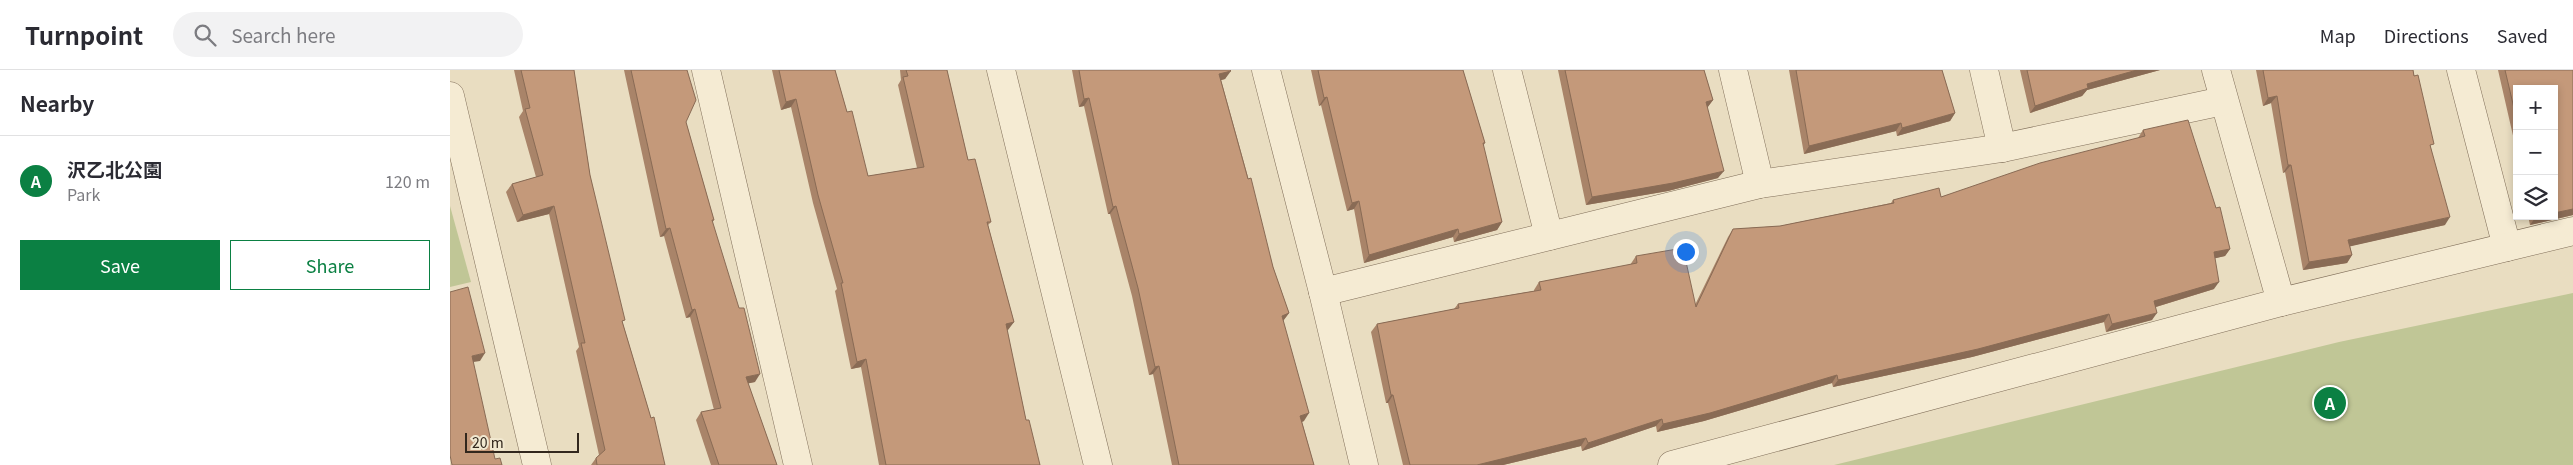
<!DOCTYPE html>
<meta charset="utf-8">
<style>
:root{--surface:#fff;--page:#f2f2f3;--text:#2b2b33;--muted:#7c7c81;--line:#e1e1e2;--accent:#0b8043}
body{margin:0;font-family:Georgia,"Noto Sans JP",serif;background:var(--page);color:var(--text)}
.controls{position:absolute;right:15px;top:15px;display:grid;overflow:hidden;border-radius:0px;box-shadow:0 2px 8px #0003}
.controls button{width:45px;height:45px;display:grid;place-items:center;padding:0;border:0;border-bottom:1px solid var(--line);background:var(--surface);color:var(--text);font:25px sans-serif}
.scale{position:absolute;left:15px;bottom:12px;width:114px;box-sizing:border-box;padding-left:5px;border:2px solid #32271d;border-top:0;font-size:14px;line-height:18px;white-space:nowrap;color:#32271d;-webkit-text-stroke:4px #f1e8d0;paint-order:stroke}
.you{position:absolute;left:1235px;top:181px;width:18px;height:18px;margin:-12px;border:4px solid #fff;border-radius:50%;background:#1a73e8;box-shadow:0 0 0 8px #1a73e833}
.badge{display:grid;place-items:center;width:32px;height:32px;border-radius:50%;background:var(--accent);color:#fff;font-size:16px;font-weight:700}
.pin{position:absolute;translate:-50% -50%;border:2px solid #fff;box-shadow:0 1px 5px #0006}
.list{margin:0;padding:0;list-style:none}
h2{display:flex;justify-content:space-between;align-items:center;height:65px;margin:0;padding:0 20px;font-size:21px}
h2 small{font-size:16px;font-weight:400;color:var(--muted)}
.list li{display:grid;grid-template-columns:32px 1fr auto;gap:15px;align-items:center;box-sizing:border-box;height:90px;padding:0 20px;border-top:1px solid var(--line)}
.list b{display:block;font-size:19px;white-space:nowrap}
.list p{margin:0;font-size:16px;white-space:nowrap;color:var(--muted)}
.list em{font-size:16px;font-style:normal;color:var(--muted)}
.actions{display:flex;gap:10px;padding:15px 20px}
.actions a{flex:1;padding:11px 0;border:1px solid var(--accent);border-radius:0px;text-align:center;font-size:18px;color:var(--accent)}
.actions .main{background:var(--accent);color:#fff}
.icon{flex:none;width:28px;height:28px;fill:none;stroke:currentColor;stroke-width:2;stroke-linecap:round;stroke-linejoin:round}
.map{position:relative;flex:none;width:2123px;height:395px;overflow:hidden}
header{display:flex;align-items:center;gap:30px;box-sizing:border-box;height:70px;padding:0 25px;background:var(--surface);border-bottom:1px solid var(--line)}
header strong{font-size:24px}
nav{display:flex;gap:28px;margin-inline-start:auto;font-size:18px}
.search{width:350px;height:45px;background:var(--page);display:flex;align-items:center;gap:12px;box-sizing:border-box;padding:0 18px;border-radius:28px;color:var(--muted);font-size:19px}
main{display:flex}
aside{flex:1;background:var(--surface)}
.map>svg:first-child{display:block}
</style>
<header>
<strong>Turnpoint</strong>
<div class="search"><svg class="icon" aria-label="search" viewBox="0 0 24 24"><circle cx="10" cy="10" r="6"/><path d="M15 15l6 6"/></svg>Search here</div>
<nav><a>Map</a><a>Directions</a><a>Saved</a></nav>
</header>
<main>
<aside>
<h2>Nearby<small></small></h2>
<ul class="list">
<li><span class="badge">A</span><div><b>沢乙北公園</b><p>Park</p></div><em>120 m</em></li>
</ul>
<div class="actions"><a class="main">Save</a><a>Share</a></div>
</aside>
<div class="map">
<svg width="2123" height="395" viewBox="0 0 2123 395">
<rect width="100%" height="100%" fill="#e9ddc1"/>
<!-- green -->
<g fill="#c0c696">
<path d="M0 136 21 212 0 217Z"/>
<path d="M2123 223V395H1384L1889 272Z"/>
</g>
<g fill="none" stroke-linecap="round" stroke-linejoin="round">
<!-- street casing -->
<g stroke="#816f5a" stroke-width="29">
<g id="street">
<path d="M256 0 348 395"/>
<path d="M551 0 648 395"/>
<path d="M816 0 873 222 914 395"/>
<path d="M1057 0 1099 166"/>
<path d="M1283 0 1310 114"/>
<path d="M1534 0 1552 78"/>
<path d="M1766 0 1831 232"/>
<path d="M2011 0 2057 177"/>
<path d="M0 26 87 395"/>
<path d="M873 222 1310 114 1552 78 1773 31"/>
<path d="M1222 395 1831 232 2123 161"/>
</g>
</g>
<!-- street -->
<use href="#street" stroke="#f5ebd3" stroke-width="28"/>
</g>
<!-- wall -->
<g fill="#a98469">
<path d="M64 0H124L140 105 173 254 215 395H141L146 388 149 385 126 281 129 277 99 144 67 152 56 122 62 114 86 107 69 47 73 41Z"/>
<path d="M174 0H237L236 52 264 150 262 153 305 312 298 313 327 395H261L246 350 251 342 264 340 240 247 236 248 214 166 210 167Z"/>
<path d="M322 0H385L397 42 418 106 467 98 448 15 451 10 450 0H497L518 90 541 152 538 155 564 252 557 260 576 350 590 395H429L411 297 401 299 385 221 387 219 363 133 341 37 331 40Z"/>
<path d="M622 0H780L775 9 771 10 823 197 839 243 833 251 854 351 852 352 864 395H722L703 304 699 305 682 226 660 144H658L634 36 629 37Z"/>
<path d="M861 0H1013L1035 73 1033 76 1052 152 1047 160 1004 172 1003 167 914 193 904 139 897 141 871 35 869 36Z"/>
<path d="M1108 0H1254L1263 30 1257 38 1268 108 1218 121 1136 135Z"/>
<path d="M1339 0H1492L1505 43 1500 51 1447 66 1446 61 1354 84Z"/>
<path d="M1570 0H1710L1637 20 1632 26 1580 43Z"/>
<path d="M1806 0H1963L1981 78 1995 155 1900 176 1902 185 1897 193 1853 200 1835 102 1833 103 1821 33 1813 36Z"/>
<path d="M2048 0H2123V145L2080 155 2078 146H2104L2067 19V73L2066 70H2064Z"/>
<path d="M1693 60 1766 138 1780 179 1775 186 1765 188 1764 219 1706 237 1702 250 1656 262 1654 252 1522 287 1383 317 1382 313 1254 351 1207 362 1206 356 1132 381 1131 376 1053 395H953L938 333H936L921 262 927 254 1004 239 1008 234 1084 221V220L1089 212 1180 195 1186 186 1245 235 1278 167 1283 159 1330 156 1441 133 1443 130 1491 127 1688 68Z"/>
</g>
<!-- shaded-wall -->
<g fill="#896b55">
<path d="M1687 0H1710L1637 20 1632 26 1580 43 1585 36 1637 14Z"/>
<path d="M781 1 775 9 764 12 769 4Z"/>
<path d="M1827 26 1821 33 1813 36 1818 28Z"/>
<path d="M877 27 871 35 869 36 874 28Z"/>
<path d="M639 28 634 36 629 37 634 29Z"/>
<path d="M346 29 341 37 331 40 336 32Z"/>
<path d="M1263 30 1257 38 1256 32Z"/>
<path d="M1505 43 1500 51 1447 66 1452 58Z"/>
<path d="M1451 53 1446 61 1354 84 1359 76Z"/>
<path d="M1838 95H1841L1835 102 1833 103Z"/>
<path d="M1274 101 1268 108 1218 121 1136 135 1142 127Z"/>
<path d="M909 131 904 139 897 141 902 133Z"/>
<path d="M104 136 99 144 67 152 73 145Z"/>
<path d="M666 136 660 144H658L663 137Z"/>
<path d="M2123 139V145L2080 155 2085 148 2091 146H2104V143Z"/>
<path d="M2000 147 1995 155 1893 178 1898 170Z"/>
<path d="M1052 152 1047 160 1004 172 1009 164Z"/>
<path d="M220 158 214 166 210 167 216 159Z"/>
<path d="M1008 159 1003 167 914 193 919 185Z"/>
<path d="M1780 179 1775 186 1758 190 1764 182Z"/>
<path d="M1902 185 1897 193 1853 200 1859 192Z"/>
<path d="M1769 212 1764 219 1699 239 1704 231Z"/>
<path d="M245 239 240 247 236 248 242 240Z"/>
<path d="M839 243 833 251 832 246Z"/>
<path d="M1707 243 1702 250 1656 262 1662 254Z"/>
<path d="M1659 244 1654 252 1522 287 1383 317 1388 310Z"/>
<path d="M564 252 558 260 550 262 556 254Z"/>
<path d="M35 283 30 291 17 293 22 286Z"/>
<path d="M416 289 411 297 401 299 407 292Z"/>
<path d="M709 296 703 304 699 305 705 297Z"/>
<path d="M310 304 305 312 291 315 296 307Z"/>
<path d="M1387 305 1382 313 1254 351 1207 362 1213 354Z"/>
<path d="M941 325H943L938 333H936Z"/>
<path d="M859 343 854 351 845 354 850 346Z"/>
<path d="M1212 349 1206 356 1132 381 1138 373Z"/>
<path d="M1136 368 1131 376 1053 395H1027Z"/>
</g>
<!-- building -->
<g fill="#c4997a" stroke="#896b55">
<path d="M71 0H124L140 105 175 250 172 251 201 348 204 347 215 395H147L146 388 155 380 131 273H135L104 136 73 145 62 114 93 105 75 39 80 38Z"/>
<path d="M181 0H237L246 30 236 52 264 150H262L289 238H294L310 304 296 307 327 395H269L251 342 271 338 245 239 242 240 220 158 216 159Z"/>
<path d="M329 0H385L397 42 402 41 418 106 474 97 453 7 458 6 456 0H497L518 90 525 89 541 152H537L564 252 556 254 576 350H579L590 395H436L416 289 407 292 391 213H393L368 125 346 29 336 32Z"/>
<path d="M629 0H780L781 1 769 4 798 109 801 108 823 197 839 243 832 246 859 343 850 346 864 395H729L709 296 705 297 688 218 666 136 663 137 639 28 634 29Z"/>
<path d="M868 0H1013L1035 73H1033L1052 152 1009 164 1008 159 919 185 909 131 902 133 877 27 874 28Z"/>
<path d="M1115 0H1254L1263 30 1256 32 1274 101 1223 113 1142 127Z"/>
<path d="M1346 0H1492L1505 43 1452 58 1451 53 1359 76Z"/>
<path d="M1577 0H1687L1637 14 1638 18 1585 36Z"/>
<path d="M1813 0H1963L1964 6 1968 5 1984 74 1980 75 2000 147 1898 170 1902 185 1859 192 1841 95H1838L1827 26 1818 28Z"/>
<path d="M2055 0H2123V139L2104 143V19H2067V51Z"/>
<path d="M1738 50 1766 138 1770 137 1780 179 1764 182 1769 212 1704 231 1707 243 1662 254 1659 244 1528 279 1388 310 1387 305 1260 343 1213 354 1212 349 1138 373 1136 368 1027 395H960L943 325H941L927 254 1009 238 1008 234 1091 220 1089 212 1187 193 1186 186 1233 178 1246 237 1283 159 1330 156 1444 133 1443 130 1489 118 1491 127 1590 93 1695 66 1693 60Z"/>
<path d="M18 217 35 283 22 286 45 389 50 388 52 395H2L0 385V222Z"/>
</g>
</svg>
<div class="controls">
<button>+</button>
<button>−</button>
<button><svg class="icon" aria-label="layers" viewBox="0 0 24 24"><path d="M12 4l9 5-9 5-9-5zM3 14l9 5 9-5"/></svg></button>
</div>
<div class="scale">20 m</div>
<div class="you"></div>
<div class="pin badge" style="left:1880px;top:333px">A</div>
</div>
</main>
